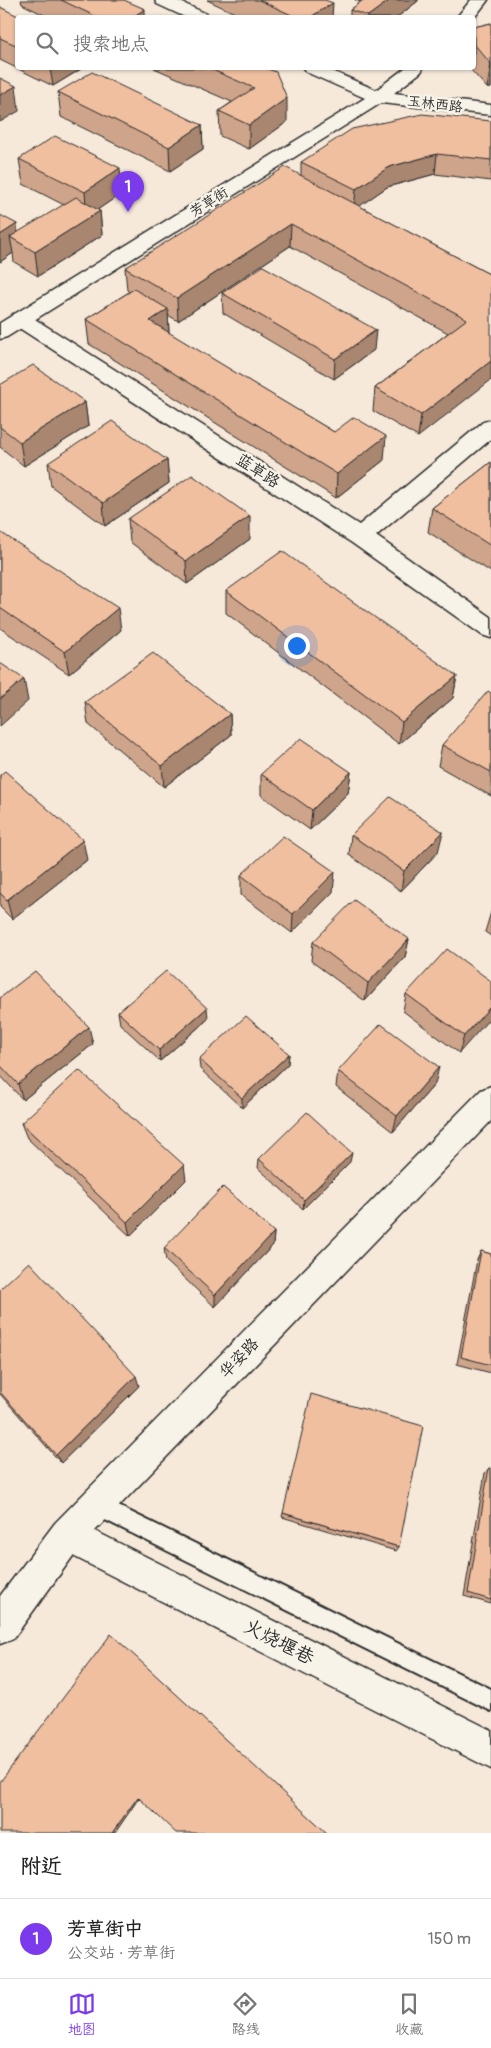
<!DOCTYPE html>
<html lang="zh">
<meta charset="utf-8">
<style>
:root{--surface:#fff;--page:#f2f2f2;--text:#222;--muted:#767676;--line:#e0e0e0;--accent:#7c3aed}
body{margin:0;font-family:Pangolin,"LXGW WenKai TC",sans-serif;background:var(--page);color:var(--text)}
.you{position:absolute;left:296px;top:645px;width:18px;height:18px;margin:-12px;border:4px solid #fff;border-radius:50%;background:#1a73e8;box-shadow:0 0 0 8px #1a73e833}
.badge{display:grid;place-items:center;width:32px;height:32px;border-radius:50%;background:var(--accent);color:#fff;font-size:16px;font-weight:700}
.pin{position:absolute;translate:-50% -41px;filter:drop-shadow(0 1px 2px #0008)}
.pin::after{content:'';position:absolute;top:26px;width:18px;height:15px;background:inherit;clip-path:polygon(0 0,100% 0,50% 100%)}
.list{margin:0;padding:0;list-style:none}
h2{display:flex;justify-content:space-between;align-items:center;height:65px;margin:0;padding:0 20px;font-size:21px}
h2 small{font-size:16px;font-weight:400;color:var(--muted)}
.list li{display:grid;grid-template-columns:32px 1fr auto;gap:15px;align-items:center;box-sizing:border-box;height:80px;padding:0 20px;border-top:1px solid var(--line)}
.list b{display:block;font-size:19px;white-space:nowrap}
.list p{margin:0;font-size:16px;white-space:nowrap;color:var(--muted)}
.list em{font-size:16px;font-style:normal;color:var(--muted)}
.icon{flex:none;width:28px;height:28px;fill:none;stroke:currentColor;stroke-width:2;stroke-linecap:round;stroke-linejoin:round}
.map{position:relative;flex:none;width:491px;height:1833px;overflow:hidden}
.search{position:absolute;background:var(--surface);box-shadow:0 1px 4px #0004;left:15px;right:15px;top:15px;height:55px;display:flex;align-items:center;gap:12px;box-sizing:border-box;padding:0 18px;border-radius:5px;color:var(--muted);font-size:19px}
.sheet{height:145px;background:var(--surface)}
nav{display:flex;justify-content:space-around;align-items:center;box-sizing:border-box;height:70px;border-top:1px solid var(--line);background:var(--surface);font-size:14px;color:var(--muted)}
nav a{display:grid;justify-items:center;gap:2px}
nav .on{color:var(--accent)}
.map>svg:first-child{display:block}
</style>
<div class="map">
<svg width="491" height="1833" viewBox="0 0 491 1833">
<rect width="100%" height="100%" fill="#f6e9da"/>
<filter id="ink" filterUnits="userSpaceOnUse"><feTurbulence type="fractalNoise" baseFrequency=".02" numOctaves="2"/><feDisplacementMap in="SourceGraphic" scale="10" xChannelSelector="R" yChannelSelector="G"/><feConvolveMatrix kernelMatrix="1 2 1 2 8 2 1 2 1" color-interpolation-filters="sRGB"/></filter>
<g filter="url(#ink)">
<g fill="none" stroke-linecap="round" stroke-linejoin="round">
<!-- lane casing -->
<g stroke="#2b2b2b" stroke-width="4">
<path id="lane" d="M96 1495 491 1689V1711L89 1512 86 1505 89 1498Z"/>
</g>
<!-- street casing -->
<g stroke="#2b2b2b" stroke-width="3">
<g id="street">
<path d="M20 313 27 314 359 525 483 422 491 420V439L376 536 491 617V638L482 635 352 543 13 324 10 319 13 314Z"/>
<path d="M491 1086V1121L95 1531 491 1730V1769L73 1556 13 1639 0 1644V1596L55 1523 481 1090Z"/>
</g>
</g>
<!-- secondary casing -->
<g stroke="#2b2b2b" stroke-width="3">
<g id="secondary">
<path d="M155 0H176L207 14 209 18H187L157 4Z"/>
<path d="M471 0H488L474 18H456Z"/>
<path d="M303 68H325L376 90 405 68H423L421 72 394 93 491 105V115L381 103 7 337 0 339V323L365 98 306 72Z"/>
</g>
</g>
<!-- lane -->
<use href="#lane" fill="#f7f3e8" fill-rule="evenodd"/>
<!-- street -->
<use href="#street" fill="#f7f3e8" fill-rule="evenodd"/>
<!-- secondary -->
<use href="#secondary" fill="#f7f3e8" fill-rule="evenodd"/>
</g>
<!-- wall -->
<g fill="#cea48a" stroke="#2b2b2b">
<path d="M21 0H124L145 18H50L22 4Z"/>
<path d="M207 0H325L332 18H245Z"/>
<path d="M355 0H418V1L396 18H350V10L361 2Z"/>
<path d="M0 7 18 18V68H81V69L53 86 0 60Z"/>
<path d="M491 23V88H487L469 68H474V27Z"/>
<path d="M154 68H265L287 122 249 149 220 136 219 111 232 102Z"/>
<path d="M58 92 202 125 203 149 170 171 61 117Z"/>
<path d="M491 121V181L435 174 387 187 359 206 491 275 418 437 373 411 375 388 448 333 290 246 178 321 168 315 169 333 334 432 384 460 336 498 89 344 86 319 129 292 127 290 125 268 301 175V162Z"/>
<path d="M19 159 122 193 97 210 100 211 102 235 38 276 14 262 13 253 0 262V215L18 233 64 205 23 184Z"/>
<path d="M222 293 374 350 334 379 223 313Z"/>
<path d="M0 385 85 402 88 426 24 466 0 447Z"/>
<path d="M167 460 169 483 105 526 51 486 48 463Z"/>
<path d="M491 462V572L428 532 432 508Z"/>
<path d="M128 519 250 539 187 584 130 542Z"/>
<path d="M0 532 121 630 69 674 0 628Z"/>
<path d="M226 591 457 676 453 698 399 744 226 613Z"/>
<path d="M491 693V796L438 766 442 745Z"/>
<path d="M85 702 230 714 231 735 164 787 88 724Z"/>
<path d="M351 772 348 793 310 830 261 795V774Z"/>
<path d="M0 775 87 860 12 919 0 907Z"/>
<path d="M351 835 438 852 401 891 349 855Z"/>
<path d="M241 875 333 892 292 933 241 895Z"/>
<path d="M491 912V936L485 932Z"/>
<path d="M409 939 405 957 365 1001 311 961 313 942Z"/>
<path d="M491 981 459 1053 403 1011 406 994Z"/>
<path d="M0 998 93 1044 23 1100 0 1075Z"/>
<path d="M118 1012 208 1019 160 1061 120 1024Z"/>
<path d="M289 1054 288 1064 242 1108 200 1069 199 1059Z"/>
<path d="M338 1071 435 1084 393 1132 336 1087Z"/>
<path d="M21 1123 186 1180 130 1236 27 1138Z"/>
<path d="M259 1159 350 1162 303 1209 258 1168Z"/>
<path d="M274 1232 273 1245 215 1307 166 1261 164 1248Z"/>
<path d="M481 1251 491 1254V1373L457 1364 477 1260Z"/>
<path d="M0 1289 139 1386 61 1463 0 1394Z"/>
<path d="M489 1468H491V1604L464 1596 485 1473Z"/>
<path d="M283 1513 399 1547 396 1551 282 1517Z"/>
</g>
<!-- shaded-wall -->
<g fill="#a88670" stroke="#2b2b2b">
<path d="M390 0H418V1L396 18H368V16Z"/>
<path d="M333 3 332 18H309Z"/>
<path d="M145 9V18H131Z"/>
<path d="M491 64V88H487Z"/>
<path d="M50 68H81V69L53 86Z"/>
<path d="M16 86 19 111 0 122V95Z"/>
<path d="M287 98V122L249 149V125Z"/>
<path d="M202 125 203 149 170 171 169 147Z"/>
<path d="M437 154 435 174 387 187 354 210 356 189 389 167Z"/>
<path d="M120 168 122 193 87 217 85 192Z"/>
<path d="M100 211 102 235 38 276 35 252Z"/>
<path d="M17 224 19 242 10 237 13 253 0 262V235Z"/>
<path d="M291 224 290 246 178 321 177 298Z"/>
<path d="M168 309 169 333 150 321Z"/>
<path d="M376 330 374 350 334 379 335 359Z"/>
<path d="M491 361V380L418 437 421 415Z"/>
<path d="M85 402 88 426 24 466 20 442Z"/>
<path d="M386 436 384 460 336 498 337 474Z"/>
<path d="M167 460 169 483 105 526 103 503Z"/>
<path d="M250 516V539L187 584 186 561Z"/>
<path d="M118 608 121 630 69 674 65 652Z"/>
<path d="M457 676 453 698 399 744 402 722Z"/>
<path d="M24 679 28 701 0 726V699Z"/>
<path d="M230 714 231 735 164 787 162 766Z"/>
<path d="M351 772 348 793 310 830 312 810Z"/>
<path d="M443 832 438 852 401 891 404 871Z"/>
<path d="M83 840 87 860 12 919 7 900Z"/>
<path d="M335 872 333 892 292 933 293 914Z"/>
<path d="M409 939 405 957 365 1001 368 983Z"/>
<path d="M491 1006V1017L459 1053 464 1036Z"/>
<path d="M207 1008 208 1019 160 1061 159 1050Z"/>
<path d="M89 1027 93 1044 23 1100 18 1084Z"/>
<path d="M289 1054 288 1064 242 1108V1098Z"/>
<path d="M439 1067 435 1084 393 1132 397 1116Z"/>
<path d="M352 1153 350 1162 303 1209 304 1200Z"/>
<path d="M184 1165 186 1180 130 1236 127 1222Z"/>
<path d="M274 1232 273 1245 215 1307V1295Z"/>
<path d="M136 1376 139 1386 61 1463 56 1455Z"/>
<path d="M141 1795 115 1833H112L138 1797Z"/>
</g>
<!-- building -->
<g fill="#f0bfa0" stroke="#2b2b2b">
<path d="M61 0H124L145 9 131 18H99Z"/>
<path d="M259 0H325L333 3 309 18H298Z"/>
<path d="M363 0H390L368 16 350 10Z"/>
<path d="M0 7 22 18H18V46L0 38Z"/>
<path d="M491 23V64L474 44V27Z"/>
<path d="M208 68H265L276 72 287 98 249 125 219 111 254 88Z"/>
<path d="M92 72 202 125 169 147 58 92Z"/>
<path d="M0 78 16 86 0 95Z"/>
<path d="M422 114 491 121V160L437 154 389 167 356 189 301 162 352 129Z"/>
<path d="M55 136 120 168 85 192 19 159Z"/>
<path d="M285 167 491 275V361L421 415 375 388 467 319 291 224 177 298 125 268Z"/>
<path d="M76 197 100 211 35 252 10 237Z"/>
<path d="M0 215 17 224 0 235Z"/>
<path d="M263 266 376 330 335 359 222 293Z"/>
<path d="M134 289 168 309 150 321 334 432 354 417 386 436 337 474 86 319Z"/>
<path d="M33 365 85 402 20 442 0 427V385Z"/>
<path d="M112 421 167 460 103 503 48 463Z"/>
<path d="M491 462V546L432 508Z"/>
<path d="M192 475 250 516 186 561 128 519Z"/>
<path d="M0 532 118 608 65 652 0 608Z"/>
<path d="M282 551 457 676 402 722 226 591Z"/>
<path d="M153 653 230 714 162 766 85 702Z"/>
<path d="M0 663 24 679 0 699Z"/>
<path d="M488 691 491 693V772L442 745Z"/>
<path d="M301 738 351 772 312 810 261 774Z"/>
<path d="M5 771 83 840 7 900 0 893V775Z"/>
<path d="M390 797 443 832 404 871 351 835Z"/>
<path d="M283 836 335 872 293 914 241 875Z"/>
<path d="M354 900 409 939 368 983 313 942Z"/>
<path d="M447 949 491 981V1006L464 1036 406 994Z"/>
<path d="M35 971 89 1027 18 1084 0 1065V998Z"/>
<path d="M166 971 207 1008 159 1050 118 1012Z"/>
<path d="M246 1016 289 1054 242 1098 199 1059Z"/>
<path d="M381 1024 439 1067 397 1116 338 1071Z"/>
<path d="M79 1070 184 1165 127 1222 21 1123Z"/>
<path d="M307 1112 352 1153 304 1200 259 1159Z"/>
<path d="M223 1187 274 1232 215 1295 164 1248Z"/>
<path d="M481 1251 491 1254V1365L461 1357Z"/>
<path d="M29 1262 136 1376 56 1455 0 1392V1289Z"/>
<path d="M311 1394 423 1426 399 1547 283 1513Z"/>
<path d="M489 1468H491V1600L468 1593Z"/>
<path d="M111 1634 327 1833H176L138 1797 112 1833H0V1782Z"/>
</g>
</g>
<g text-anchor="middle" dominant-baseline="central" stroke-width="5" stroke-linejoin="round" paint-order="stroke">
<!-- far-street labels -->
<g font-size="14" fill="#2b2b2b" stroke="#f7f3e8">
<text transform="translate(435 104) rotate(7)">玉林西路</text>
<text transform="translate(209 202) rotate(-32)">芳草街</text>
</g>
<!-- street labels -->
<g font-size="16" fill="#2b2b2b" stroke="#f7f3e8">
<text transform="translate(258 471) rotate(33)">蓝草路</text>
<text transform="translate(239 1358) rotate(-46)">华姿路</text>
</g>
<!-- near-street labels -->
<g font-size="19" fill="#2b2b2b" stroke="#f7f3e8">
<text transform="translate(279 1642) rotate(27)">火烧堰巷</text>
</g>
</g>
</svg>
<div class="you"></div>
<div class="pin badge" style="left:128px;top:212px">1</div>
<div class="search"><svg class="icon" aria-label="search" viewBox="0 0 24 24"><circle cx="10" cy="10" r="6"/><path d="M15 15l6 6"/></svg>搜索地点</div>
</div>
<section class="sheet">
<h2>附近<small></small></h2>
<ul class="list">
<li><span class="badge">1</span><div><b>芳草街中</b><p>公交站 · 芳草街</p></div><em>150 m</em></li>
</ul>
</section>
<nav>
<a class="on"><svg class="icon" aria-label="map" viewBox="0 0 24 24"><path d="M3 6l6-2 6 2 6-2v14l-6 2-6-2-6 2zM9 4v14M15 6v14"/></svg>地图</a>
<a><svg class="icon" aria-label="directions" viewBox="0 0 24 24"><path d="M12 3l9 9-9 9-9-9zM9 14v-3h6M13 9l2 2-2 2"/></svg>路线</a>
<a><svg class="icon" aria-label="saved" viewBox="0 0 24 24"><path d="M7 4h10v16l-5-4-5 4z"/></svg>收藏</a>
</nav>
